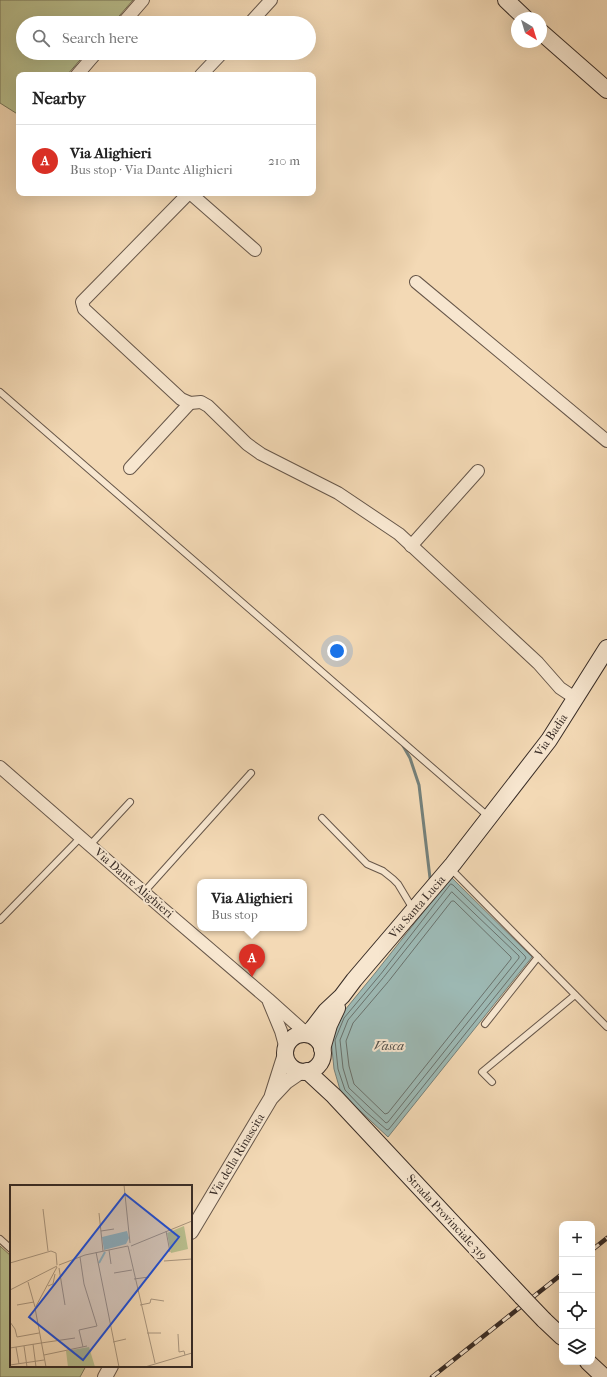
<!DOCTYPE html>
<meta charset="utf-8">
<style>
:root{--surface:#fff;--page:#f2f2f2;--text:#222;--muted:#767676;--line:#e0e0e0;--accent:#d93025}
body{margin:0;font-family:"IM FELL French Canon",serif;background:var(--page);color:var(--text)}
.controls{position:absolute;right:12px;bottom:12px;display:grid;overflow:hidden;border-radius:8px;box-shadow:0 4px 16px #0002}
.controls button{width:36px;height:36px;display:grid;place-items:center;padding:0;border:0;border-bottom:1px solid var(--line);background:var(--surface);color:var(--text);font:20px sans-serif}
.compass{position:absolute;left:511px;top:12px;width:36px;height:36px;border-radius:50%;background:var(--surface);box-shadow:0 4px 16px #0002;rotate:142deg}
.you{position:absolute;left:337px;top:651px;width:14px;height:14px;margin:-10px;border:3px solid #fff;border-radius:50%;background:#1a73e8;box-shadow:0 0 0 6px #1a73e833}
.badge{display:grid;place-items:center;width:26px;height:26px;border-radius:50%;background:var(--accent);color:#fff;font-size:13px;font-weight:700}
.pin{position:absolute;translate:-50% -33px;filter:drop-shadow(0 1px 2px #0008)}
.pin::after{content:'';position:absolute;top:21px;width:14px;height:12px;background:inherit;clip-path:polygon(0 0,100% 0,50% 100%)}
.popup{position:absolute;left:197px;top:879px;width:110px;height:52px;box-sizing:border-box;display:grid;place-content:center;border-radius:8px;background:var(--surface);filter:drop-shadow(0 1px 3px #0005);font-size:13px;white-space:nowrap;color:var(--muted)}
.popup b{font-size:15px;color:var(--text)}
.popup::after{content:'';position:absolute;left:50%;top:100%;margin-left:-8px;border:8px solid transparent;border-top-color:var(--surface)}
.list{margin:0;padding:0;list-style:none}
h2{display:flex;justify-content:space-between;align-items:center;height:52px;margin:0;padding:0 16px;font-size:17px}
h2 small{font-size:13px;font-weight:400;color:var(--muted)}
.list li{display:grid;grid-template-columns:26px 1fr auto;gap:12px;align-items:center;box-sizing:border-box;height:72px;padding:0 16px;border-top:1px solid var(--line)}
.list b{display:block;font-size:15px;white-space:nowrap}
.list p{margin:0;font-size:13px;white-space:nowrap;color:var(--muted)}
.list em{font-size:13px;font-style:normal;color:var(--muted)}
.icon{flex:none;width:22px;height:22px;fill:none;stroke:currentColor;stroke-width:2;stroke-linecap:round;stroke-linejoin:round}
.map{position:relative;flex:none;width:607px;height:1377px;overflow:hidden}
.search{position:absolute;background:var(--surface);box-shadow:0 4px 16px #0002;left:16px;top:16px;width:300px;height:44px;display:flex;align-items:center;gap:10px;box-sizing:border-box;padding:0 14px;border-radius:22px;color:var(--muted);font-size:15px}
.panel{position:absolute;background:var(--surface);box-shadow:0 4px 16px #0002;left:16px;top:72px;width:300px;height:124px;border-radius:8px}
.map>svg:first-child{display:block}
</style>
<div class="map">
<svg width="607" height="1377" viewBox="0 0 607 1377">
<rect width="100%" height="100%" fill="#f3d9b5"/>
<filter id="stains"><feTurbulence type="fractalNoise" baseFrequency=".005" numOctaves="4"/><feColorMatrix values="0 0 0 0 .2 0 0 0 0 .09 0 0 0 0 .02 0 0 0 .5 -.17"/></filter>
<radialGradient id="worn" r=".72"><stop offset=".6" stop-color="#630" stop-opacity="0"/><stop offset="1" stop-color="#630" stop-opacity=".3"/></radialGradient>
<!-- green -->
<g fill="#b9bf8e" stroke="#78765a">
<path d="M0 0H133L113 23H23V53H86L67 75H19V115L0 103Z"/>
<path d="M0 1246 11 1256V1366H86L80 1377H0Z"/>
</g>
<!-- water -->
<path fill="#9db9b4" stroke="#75817b" d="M451 877 532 957 388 1137 341 1093 334 1069 331 1039 340 1016 376 972Z"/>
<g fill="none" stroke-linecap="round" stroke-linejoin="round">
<!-- shore -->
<g stroke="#6a726d" stroke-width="1">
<path d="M451 884 453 885 525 956 526 958 389 1129 387 1130 365 1111 345 1090 338 1069 335 1040 344 1018 380 975Z"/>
<path d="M452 892 519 956V958L388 1122 386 1123 349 1088 343 1068 340 1040 348 1020 383 978Z"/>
<path d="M452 901H454L511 957V959L388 1113 385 1114 354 1084 349 1066 346 1041 353 1023 388 982Z"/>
</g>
<!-- stream -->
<path stroke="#75817b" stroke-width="3" d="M402 744 410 758 419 785 430 878"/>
<!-- service casing -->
<g stroke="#67574a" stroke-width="8">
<g id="service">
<path d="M0 392 489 817"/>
<path d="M322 818 367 864 383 871 393 879 398 884 413 909"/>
<path d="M90 845 130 802"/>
<path d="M450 868 607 1027"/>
<path d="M144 892 251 773"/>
<path d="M0 920 81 837"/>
<path d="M485 1024 538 957"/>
<path d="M492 1082 482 1072 575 995"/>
<path d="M0 1239 11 1249"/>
</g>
</g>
<!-- minor casing -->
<g stroke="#67574a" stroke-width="14">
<g id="minor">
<path d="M123 23 143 0"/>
<path d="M250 23 271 0"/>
<path d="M77 75 96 53"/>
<path d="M201 75 222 53"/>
<path d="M186 193V196L82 302 84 309 181 399 190 403 201 402 208 406 247 444 261 454 338 493 399 534 538 663 560 688 575 698"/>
<path d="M190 193 255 250"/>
<path d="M416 282 607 441"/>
<path d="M130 468 190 403"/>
<path d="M411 546 478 471"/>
<path d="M0 767 163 909 268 999 307 1034"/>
<path d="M269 1002 281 1031 286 1049"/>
</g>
</g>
<!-- tertiary casing -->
<g stroke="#67574a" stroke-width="16">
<g id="tertiary">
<path d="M272 1095 285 1054"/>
<path d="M191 1232 271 1098 286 1082 302 1071"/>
<path d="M105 1377 111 1366"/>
</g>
</g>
<!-- secondary casing -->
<g stroke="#382c26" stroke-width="18">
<g id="secondary">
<path d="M506 0 525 18"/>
<path d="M541 32 607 90"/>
<path d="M307 1034 313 1028 326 1011 342 996 354 980 453 864 549 740 607 648"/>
<circle cx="304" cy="1053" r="19"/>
<path d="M322 1049 329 1025 337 1008"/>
<path d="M307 1071 334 1096 522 1297"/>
<path d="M544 1320 562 1337"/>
<path d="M588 1362 604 1377"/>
</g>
</g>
<!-- service -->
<use href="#service" stroke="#f7e6cf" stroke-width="6"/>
<!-- minor -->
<use href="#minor" stroke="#f7e6cf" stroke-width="12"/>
<!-- tertiary -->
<use href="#tertiary" stroke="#f7e6cf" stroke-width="14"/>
<!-- secondary -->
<use href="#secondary" stroke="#f7e6cf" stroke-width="16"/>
<!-- rail casing -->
<g stroke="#382c26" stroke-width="4.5">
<g id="rail">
<path d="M592 1250 607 1238"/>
<path d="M432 1377 562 1274"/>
</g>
</g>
<!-- rail -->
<use href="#rail" stroke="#f7e6cf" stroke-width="3" stroke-dasharray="9" stroke-linecap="butt"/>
<!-- secondary-bridge casing -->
<g stroke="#382c26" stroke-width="18" stroke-linecap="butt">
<path id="secondary-bridge" d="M522 1297 544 1320"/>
</g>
<!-- secondary-bridge -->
<use href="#secondary-bridge" stroke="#f7e6cf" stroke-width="16"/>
</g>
<g text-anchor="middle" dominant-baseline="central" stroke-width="4" stroke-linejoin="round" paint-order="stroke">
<!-- street labels -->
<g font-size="12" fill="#382c26" stroke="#f7e6cf">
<text transform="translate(551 735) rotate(-56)">Via Badia</text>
<text transform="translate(134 883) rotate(41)">Via Dante Alighieri</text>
<text transform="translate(417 907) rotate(-49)">Via Santa Lucia</text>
<text transform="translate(237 1155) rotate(-59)">Via della Rinascita</text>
<text transform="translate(447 1217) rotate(47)">Strada Provinciale 319</text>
</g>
<!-- water labels -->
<g font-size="13" font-style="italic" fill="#514f4a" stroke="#f7e6cf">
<text x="389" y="1045">Vasca</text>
</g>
</g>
<!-- overview -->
<g transform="translate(10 1185)">
<rect width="182" height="182" fill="#f3d9b5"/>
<path d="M174 41 178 64 161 68 157 48ZM79 162 85 182H58L56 166Z" fill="#b9bf8e"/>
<path d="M117 46 119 53 116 59 94 65 92 52Z" fill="#9db9b4"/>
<path fill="none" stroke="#9db9b4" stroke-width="2" d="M89 78 95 67"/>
<path fill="none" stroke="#a8947c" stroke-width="1" d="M114 0 120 58M33 24 38 66M89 28 93 66M91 46 104 44M156 46 160 67M118 61 145 178M121 61 182 36M99 65 101 79M86 67 109 182M70 72 74 99 87 141 69 145 73 162M154 76 182 74M0 78 41 66 46 68 47 80M49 80 75 70 118 61M49 83 55 120M104 88 122 85M124 94 139 92M18 97 25 122M38 101 43 99 45 89M0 105 47 81M7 120 24 117M130 120 140 118 141 114 154 116M0 137 5 144 7 152 29 148M137 148H151M168 149 169 167 174 166 175 170M103 157 116 154M31 158 65 153M23 159 26 182M14 161 17 182M6 162 9 179M0 163 31 158M34 170 77 161M0 180 34 175M36 182 25 123 47 82M135 182 182 168"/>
<path fill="#1d4ed8" fill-opacity="0.15" stroke="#1d4ed8" stroke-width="2" d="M115 9 169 52 73 175 19 132Z"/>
<rect width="182" height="182" fill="none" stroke="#382c26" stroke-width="2"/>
</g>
<rect width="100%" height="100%" filter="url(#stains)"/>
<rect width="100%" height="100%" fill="url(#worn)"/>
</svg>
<div class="controls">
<button>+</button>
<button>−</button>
<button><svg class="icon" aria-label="locate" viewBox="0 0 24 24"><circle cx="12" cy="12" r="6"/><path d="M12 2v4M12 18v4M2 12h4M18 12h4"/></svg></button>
<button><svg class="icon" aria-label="layers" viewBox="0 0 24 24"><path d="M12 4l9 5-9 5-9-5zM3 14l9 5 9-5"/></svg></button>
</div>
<svg class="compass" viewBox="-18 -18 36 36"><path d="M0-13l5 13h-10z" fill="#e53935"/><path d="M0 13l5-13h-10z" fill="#767676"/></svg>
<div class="you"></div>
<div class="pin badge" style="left:252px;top:977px">A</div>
<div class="popup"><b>Via Alighieri</b>Bus stop</div>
<div class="search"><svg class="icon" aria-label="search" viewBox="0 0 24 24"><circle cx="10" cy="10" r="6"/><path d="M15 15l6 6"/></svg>Search here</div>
<section class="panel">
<h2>Nearby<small></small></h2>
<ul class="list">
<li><span class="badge">A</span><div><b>Via Alighieri</b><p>Bus stop · Via Dante Alighieri</p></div><em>210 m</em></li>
</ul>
</section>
</div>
